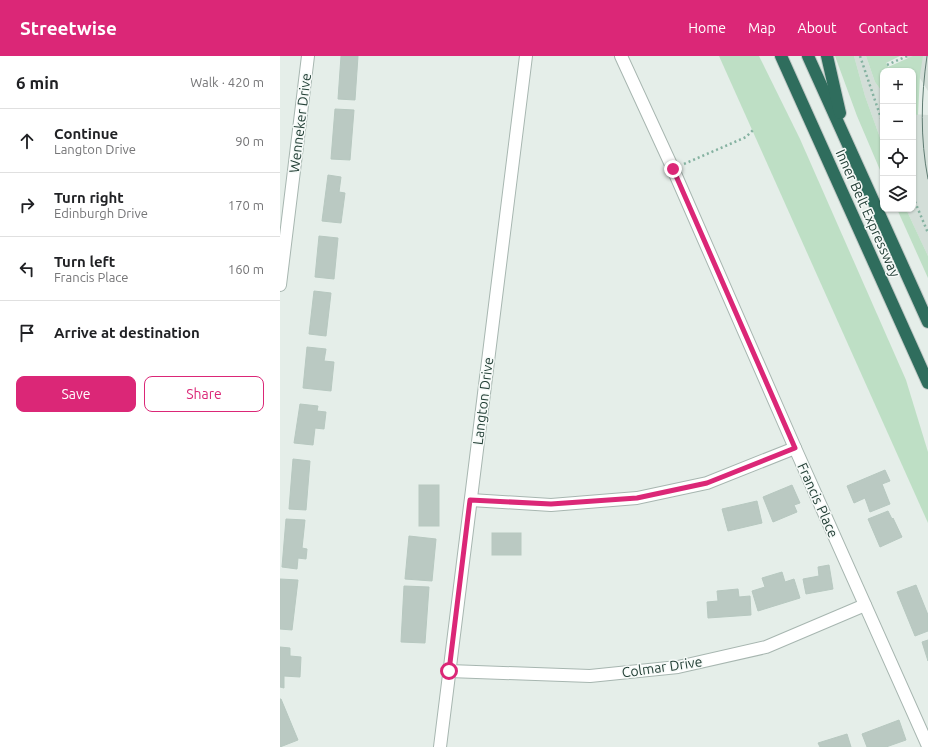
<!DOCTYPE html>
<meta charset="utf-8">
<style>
:root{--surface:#fff;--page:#f2f2f2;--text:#202124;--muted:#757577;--line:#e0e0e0;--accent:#db2777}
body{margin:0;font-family:Ubuntu,sans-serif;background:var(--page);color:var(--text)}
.controls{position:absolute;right:12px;top:12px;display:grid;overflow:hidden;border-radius:8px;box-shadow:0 1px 3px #0004}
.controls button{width:36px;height:36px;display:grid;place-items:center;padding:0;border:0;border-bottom:1px solid var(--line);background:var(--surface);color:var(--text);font:20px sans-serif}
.stop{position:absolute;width:12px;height:12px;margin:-9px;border:3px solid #db2777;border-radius:50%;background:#fff}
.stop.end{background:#db2777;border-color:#fff;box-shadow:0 1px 4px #0008}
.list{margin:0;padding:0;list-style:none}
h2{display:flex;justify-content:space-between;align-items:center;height:52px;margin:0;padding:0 16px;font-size:17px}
h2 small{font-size:13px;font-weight:400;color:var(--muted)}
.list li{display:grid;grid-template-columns:26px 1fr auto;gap:12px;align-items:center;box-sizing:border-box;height:64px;padding:0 16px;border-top:1px solid var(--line)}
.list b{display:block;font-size:15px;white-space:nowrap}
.list p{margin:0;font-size:13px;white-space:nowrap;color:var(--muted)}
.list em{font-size:13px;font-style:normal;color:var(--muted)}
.actions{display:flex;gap:8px;padding:12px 16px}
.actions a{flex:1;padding:9px 0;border:1px solid var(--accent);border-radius:8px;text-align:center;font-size:14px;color:var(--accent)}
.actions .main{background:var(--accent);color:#fff}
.icon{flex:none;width:22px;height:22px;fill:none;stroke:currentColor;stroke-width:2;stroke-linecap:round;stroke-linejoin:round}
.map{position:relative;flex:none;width:648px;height:691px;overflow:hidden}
header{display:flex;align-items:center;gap:24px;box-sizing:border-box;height:56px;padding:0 20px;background:var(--accent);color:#fff}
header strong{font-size:19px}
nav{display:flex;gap:22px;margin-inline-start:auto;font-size:14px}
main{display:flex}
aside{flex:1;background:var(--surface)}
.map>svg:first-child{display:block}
</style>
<header>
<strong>Streetwise</strong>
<nav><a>Home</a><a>Map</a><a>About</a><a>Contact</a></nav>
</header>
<main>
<aside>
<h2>6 min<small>Walk · 420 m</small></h2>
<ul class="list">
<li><svg class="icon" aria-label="ahead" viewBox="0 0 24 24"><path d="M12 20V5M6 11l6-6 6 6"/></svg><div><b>Continue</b><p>Langton Drive</p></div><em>90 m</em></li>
<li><svg class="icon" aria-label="right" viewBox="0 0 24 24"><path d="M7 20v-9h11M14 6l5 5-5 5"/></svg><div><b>Turn right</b><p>Edinburgh Drive</p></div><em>170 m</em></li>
<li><svg class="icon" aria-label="left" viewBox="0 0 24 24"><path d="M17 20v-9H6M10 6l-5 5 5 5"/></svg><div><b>Turn left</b><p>Francis Place</p></div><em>160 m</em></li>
<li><svg class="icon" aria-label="arrive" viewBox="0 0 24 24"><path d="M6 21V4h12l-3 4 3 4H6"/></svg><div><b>Arrive at destination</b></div></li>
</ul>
<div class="actions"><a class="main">Save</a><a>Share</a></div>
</aside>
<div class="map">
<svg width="648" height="691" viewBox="0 0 648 691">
<rect width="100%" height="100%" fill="#e5eee9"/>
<!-- built -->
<g fill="#d3ded8">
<path d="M574 0H586L595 26 603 37V90L585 40Z"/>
<path d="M626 0H648V35Z"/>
<path d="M633 58 648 59V200L626 153H633Z"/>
</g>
<!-- green -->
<g fill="#bedfc5">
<path d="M439 0H479L520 83 626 324 648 396V467Z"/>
<path d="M555 0H574L585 40 603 90V121L577 60Z"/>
<path d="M586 0H620L606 7 608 11 633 0H643L640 19 638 59 633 58V15H603V37L595 26Z"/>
<path d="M617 153H626L648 200V222Z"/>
</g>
<!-- building -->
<g fill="#bac9c2" stroke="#b7c8c0">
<path d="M61 0H78L75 44 58 43Z"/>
<path d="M55 53 74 54 70 104 51 103Z"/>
<path d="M48 119 61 121 59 136 65 137 61 167 42 165Z"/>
<path d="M39 180 58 182 54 223 35 221Z"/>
<path d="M34 235 51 237 46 280 29 278Z"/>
<path d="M27 291 46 293 44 305 54 306 51 335 23 332Z"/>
<path d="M20 348 38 350 37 355 46 356 44 373 35 372 33 389 14 387Z"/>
<path d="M13 403 30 405 26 454 9 453Z"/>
<path d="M605 414 610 425 602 428 610 448 590 456 585 442 574 447 567 430Z"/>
<rect x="139" y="429" width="20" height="41"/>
<path d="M512 429 520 447 514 449 517 456 493 466 483 441Z"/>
<path d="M477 445 482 467 448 475 442 453Z"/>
<path d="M608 455 612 463 613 462 622 481 600 491 588 463Z"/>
<path d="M6 463 25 464 22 492 27 493 26 503 18 502 17 513 2 511Z"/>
<rect x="212" y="477" width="29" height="22"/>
<path d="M129 480 156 483 152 525 125 523Z"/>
<path d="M549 509 553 533 526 538 523 523 539 520 538 511Z"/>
<path d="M502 516 505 526 514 523 520 542 478 555 472 535 485 531 482 522Z"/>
<path d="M0 523 18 524 12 574 0 573Z"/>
<path d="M636 529 648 559V575L635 580 617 536Z"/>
<path d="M124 530 149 531 145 587 121 586Z"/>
<path d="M458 533 459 541 470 540 471 559 428 562 427 546 438 545 437 535Z"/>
<path d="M648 584V605L642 586Z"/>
<path d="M0 591 10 592V600L21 601 20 621 4 620V632L0 631Z"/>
<path d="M0 643H1L18 684 0 691Z"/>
<path d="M619 664 626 684 606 691H587L582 678Z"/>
<path d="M567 678 571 691H540L538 687Z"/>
</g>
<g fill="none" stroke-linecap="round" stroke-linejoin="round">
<!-- minor casing -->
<g stroke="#a7b6b0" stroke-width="14">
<g id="minor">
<path d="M341 0 393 113 515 392 648 690"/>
<path d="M0 229 28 0"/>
<path d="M191 444 271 449 357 442 427 427 515 392"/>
<path d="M169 615 310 620 398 611 486 591 585 549"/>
<path d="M160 691 246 0"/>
</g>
</g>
<!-- motorway casing -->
<g stroke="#c2cac7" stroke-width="14">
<g id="motorway">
<path d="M501 0 648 327"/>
<path d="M528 0 648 266"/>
<path d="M547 0 560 57"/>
</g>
</g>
<!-- path -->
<g stroke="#85b2a1" stroke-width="2.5" stroke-dasharray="2 3" stroke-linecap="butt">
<path d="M580 0 603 68"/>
<path d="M607 9 627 0"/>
<path d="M404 108 466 81 474 73"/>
<path d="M633 141 648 177"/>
</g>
<!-- minor -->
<use href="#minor" stroke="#fff" stroke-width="12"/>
<!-- motorway -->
<use href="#motorway" stroke="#2f6d5d" stroke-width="12"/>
<!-- tram -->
<path stroke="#5f7b72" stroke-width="1" d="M647 0C641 41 640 82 648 123"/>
</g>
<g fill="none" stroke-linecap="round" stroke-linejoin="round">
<!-- route -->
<path stroke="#db2777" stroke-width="5" d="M169 615 190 444 271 448 357 442 427 427 515 392 393 113"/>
</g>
<g text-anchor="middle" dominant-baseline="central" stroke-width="3" stroke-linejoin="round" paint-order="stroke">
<!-- street labels -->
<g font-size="14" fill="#244037" stroke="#f6faf8">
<text transform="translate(20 67) rotate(-83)">Wenneker Drive</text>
<text transform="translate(588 157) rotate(66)">Inner Belt Expressway</text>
<text transform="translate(203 345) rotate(-83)">Langton Drive</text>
<text transform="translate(538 444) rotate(66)">Francis Place</text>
<text transform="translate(382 611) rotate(-8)">Colmar Drive</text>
</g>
</g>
</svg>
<div class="controls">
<button>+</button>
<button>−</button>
<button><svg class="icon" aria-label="locate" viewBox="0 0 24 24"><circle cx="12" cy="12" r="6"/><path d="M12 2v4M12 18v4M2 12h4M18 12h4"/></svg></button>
<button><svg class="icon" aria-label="layers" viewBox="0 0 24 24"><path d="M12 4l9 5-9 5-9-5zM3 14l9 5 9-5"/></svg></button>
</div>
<div class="stop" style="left:169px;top:615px"></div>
<div class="stop end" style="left:393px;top:113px"></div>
</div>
</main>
